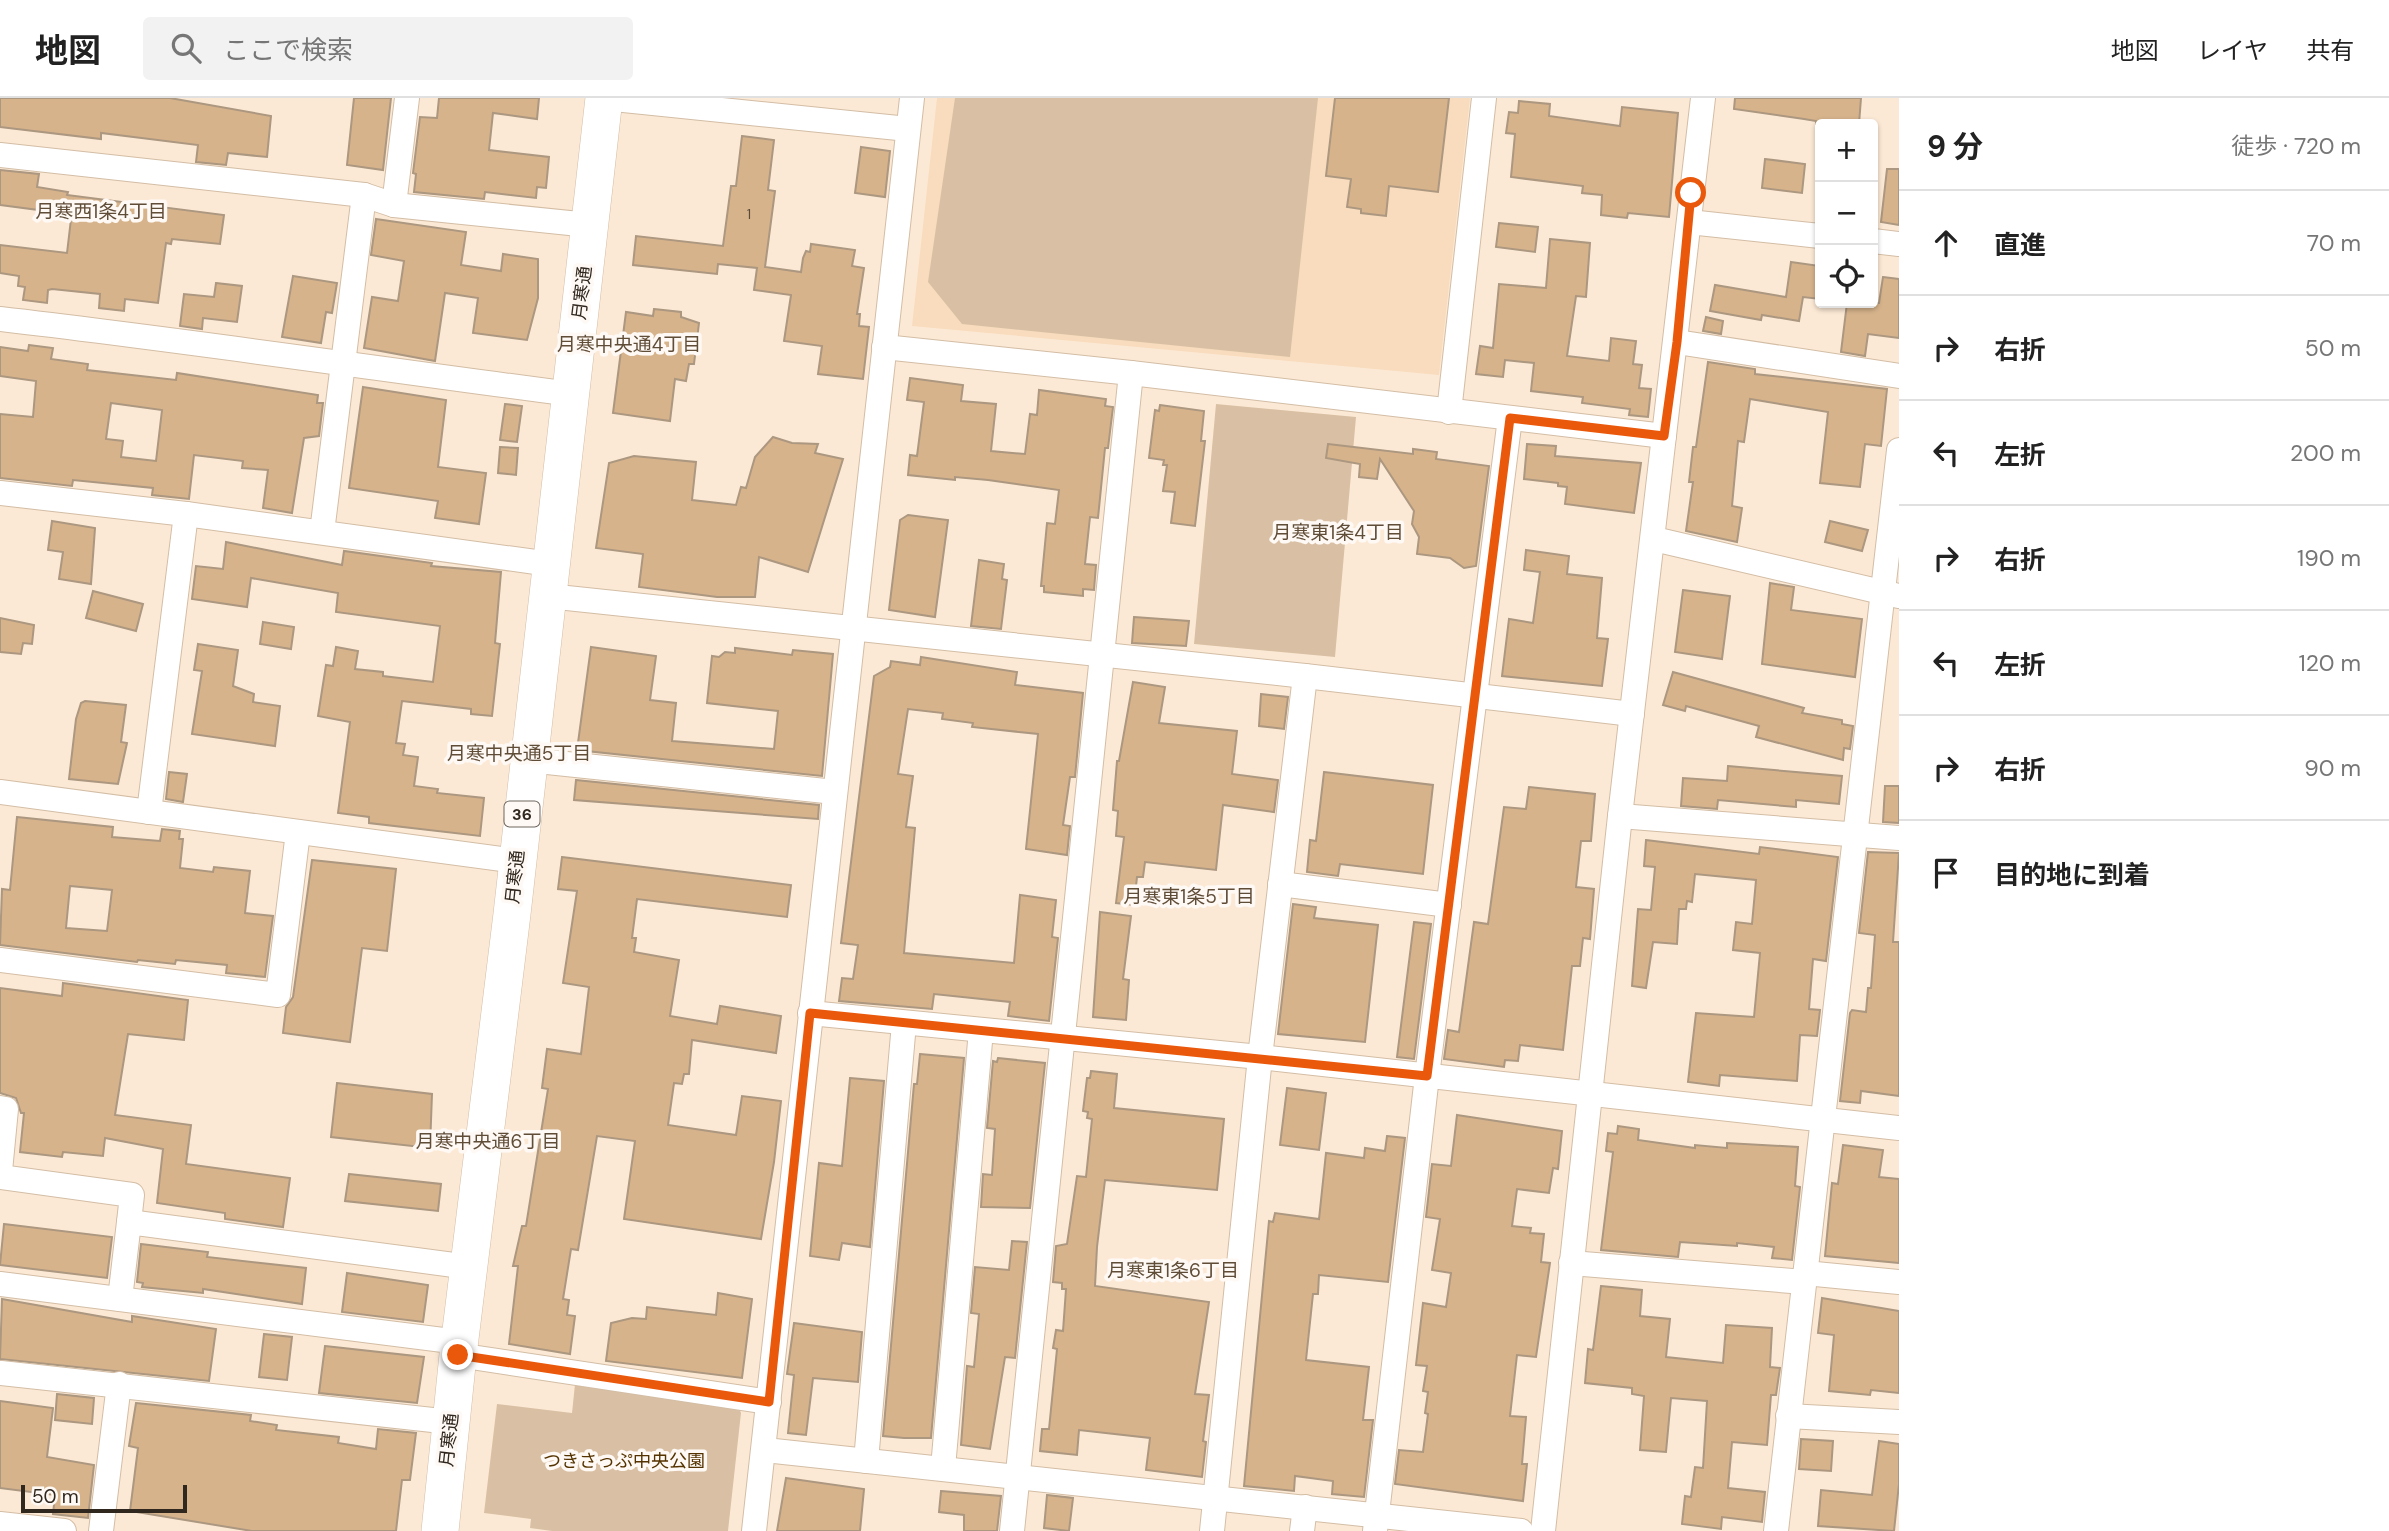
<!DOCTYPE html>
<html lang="ja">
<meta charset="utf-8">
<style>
:root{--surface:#fff;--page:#f2f2f2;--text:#222;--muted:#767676;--line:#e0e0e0}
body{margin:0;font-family:"DM Sans","Noto Sans JP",sans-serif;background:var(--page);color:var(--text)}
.controls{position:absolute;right:21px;top:21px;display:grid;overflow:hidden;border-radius:7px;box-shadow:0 2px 5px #0004}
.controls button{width:63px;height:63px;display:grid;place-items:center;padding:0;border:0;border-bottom:2px solid var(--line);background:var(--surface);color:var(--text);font:35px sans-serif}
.scale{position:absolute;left:21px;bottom:18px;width:166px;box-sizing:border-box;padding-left:7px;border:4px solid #30271e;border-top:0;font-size:19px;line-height:24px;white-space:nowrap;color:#30271e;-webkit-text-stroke:5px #fef9f4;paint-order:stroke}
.stop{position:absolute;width:21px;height:21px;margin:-16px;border:5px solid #ea580c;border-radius:50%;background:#fff}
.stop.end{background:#ea580c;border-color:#fff;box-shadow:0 2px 7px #0008}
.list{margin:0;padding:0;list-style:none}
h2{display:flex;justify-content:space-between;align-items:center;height:91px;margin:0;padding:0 28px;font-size:30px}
h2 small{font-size:23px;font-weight:400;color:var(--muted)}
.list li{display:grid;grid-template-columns:46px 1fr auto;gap:21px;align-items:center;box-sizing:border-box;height:105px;padding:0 28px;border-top:2px solid var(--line)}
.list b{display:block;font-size:26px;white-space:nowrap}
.list em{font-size:23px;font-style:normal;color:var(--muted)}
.icon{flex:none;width:38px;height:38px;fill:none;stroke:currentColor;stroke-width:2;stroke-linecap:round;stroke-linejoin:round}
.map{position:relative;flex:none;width:1899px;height:1433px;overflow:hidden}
header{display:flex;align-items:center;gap:42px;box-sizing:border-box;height:98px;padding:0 35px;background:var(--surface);border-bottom:2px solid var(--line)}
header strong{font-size:33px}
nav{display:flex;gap:38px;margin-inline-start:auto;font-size:24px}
.search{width:490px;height:63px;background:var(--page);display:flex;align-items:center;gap:18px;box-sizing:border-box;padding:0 24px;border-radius:7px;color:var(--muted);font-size:26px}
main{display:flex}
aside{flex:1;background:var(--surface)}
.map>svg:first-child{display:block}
</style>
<header>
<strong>地図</strong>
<div class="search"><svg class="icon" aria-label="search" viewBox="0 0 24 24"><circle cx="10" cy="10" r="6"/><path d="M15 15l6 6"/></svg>ここで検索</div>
<nav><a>地図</a><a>レイヤ</a><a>共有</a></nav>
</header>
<main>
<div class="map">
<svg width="1899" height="1433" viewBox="0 0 1899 1433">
<rect width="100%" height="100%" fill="#fce9d5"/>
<!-- built -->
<path fill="#f8dcbd" d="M937 0H1470L1439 277 912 228Z"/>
<!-- green -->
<g fill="#d9c0a4">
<path d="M955 0H1318L1290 259 962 226 928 184Z"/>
<path d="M1216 306 1356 319 1335 559 1194 546Z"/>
<path d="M575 1286 737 1305 741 1315 728 1433H552L530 1430 531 1421 484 1415 497 1306 572 1315Z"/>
</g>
<!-- building -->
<g fill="#d6b38b" stroke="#ac9780" stroke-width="2" fill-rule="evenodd">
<path d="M0 0H170L271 18 267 59 228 55 226 67 196 64 198 47 101 35V41L0 29Z"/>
<path d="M354 0H391L383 72 347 67Z"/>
<path d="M439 0H539L537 21 493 15 489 52 549 59 546 90 537 89 536 100 485 94 484 101 414 94 416 76 413 75 420 19 437 20Z"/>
<path d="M1335 0H1449L1438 94 1389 88 1386 118 1361 115V111L1347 109 1351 81 1326 78Z"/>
<path d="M1735 0H1861L1859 26H1816V23L1804 21 1734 11Z"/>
<path d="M1519 3 1550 6 1549 18 1620 28 1622 9 1678 15 1669 119 1628 115 1627 120 1601 117 1602 97 1582 95 1583 88 1511 79 1515 36 1506 35 1509 14 1518 15Z"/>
<path d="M742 38 774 42 768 92 775 93 765 169 801 174 803 160 806 153 810 154 811 146 855 152 852 168 864 170 857 216H860L859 228 869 229 863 281 818 276 822 248 784 243 791 197 754 192 757 170 718 166 717 176 633 167 636 138 723 148 731 88H736Z"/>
<path d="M861 49 890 53 885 99 855 95Z"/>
<path d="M1765 61 1805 66 1802 95 1762 90Z"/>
<path d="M1887 71H1899V127L1881 124Z"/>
<path d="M0 72 39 76 37 89 68 94 67 97 224 117 220 146 172 141 171 146 166 145 158 205 125 201 124 213 99 210 100 196 52 191 48 192 47 205 23 202 25 189 18 188 19 178 0 175V147L67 155 71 121 38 116V112L0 107Z"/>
<path d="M376 121 466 134 461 167 501 173 503 156 538 161V200L527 242 473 235 478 200 445 195 435 263 364 250 372 199 398 203 404 163 371 157Z"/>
<path d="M1499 125 1538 129 1535 154 1496 149Z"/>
<path d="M1550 141 1590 145 1586 199 1576 198 1567 258 1609 263 1611 240 1636 243 1633 266 1642 267 1639 290 1651 291 1648 319 1629 317 1630 311 1582 305 1583 299 1531 293 1534 265 1505 262 1503 279 1476 276 1480 248 1493 250 1499 186 1546 190Z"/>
<path d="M1791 164 1820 168V201L1803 199 1799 223 1762 217 1761 222 1710 213 1715 187 1786 199Z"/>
<path d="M293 178 337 185 332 215 326 214 321 245 282 239Z"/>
<path d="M1883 179 1899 181V240L1868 236 1865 258 1841 254 1847 205H1879Z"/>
<path d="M216 185 242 188 237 224 203 220 202 231 180 228 184 196 214 199Z"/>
<path d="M654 211 681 214V219L699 225 694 266H689L686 283 675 281 670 323 613 315 626 214 653 218Z"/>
<path d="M1706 219 1723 223 1721 236 1703 233Z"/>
<path d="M29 247 53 250 51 261 88 266 87 272 176 282 177 275 318 297 317 305H323L319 338 304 340 292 415 263 410 268 372 242 370 243 363 194 357 189 401 152 397 153 390 73 382 72 388 0 380V316L33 319 36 283 0 278V249L28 253ZM111 305 162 312 156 363 121 359 123 343 106 341Z"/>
<path d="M1708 264 1755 271V276L1887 291 1881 348 1865 346 1860 389 1820 385 1828 314 1750 301 1744 344 1738 343 1732 408 1742 410 1737 444 1686 433 1693 384H1689L1693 349H1696Z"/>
<path d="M910 280 963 287 961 303 996 306 991 353 1025 356 1030 316 1037 317 1039 292 1106 301 1105 308 1113 309 1108 350H1105L1098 420 1090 419 1085 466 1096 467 1094 492 1083 491V498L1044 494V488H1041L1047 425 1055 426 1059 392 988 382 955 379V382L908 377 910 357 917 358 924 304 907 302Z"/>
<path d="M363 289 446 302 438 369 486 375 479 426 435 420 438 403 349 390Z"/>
<path d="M505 306 522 308 517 344 500 342Z"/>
<path d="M1160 307 1204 313 1201 343H1205L1195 428 1171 425 1175 394 1163 393 1167 367H1163L1164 362 1149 360 1155 312 1159 313Z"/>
<path d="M773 339 792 345 818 346 815 355 843 361 808 474 759 459 755 499H717L639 489 643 456 596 450 609 365 634 358 696 364 692 402 736 407 741 389 746 390 755 359Z"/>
<path d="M1328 346 1413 356V351L1437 354 1436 361 1489 368 1476 468 1464 470 1450 460 1417 456 1419 439 1412 426 1414 413 1380 361 1377 381 1359 379 1360 366 1326 360Z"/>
<path d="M1527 346 1556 348 1555 358 1641 365 1634 415 1565 406 1567 389 1558 388V385L1524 381Z"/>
<path d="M500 349 518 350 516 377 498 375Z"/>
<path d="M908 417 948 422 935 519 889 512 900 422Z"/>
<path d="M52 423 95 430 91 486 59 481 63 454 48 452Z"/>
<path d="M1830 423 1868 432 1862 453 1825 444Z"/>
<path d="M226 444 342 467 344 453 432 465 431 468 501 474 495 545 500 546 492 618 471 616V611L402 603 396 645 405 646 403 657 418 659 414 688 438 691 437 695 484 700 480 738 369 725V719L338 715 350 624 318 618 326 567 333 568 336 549 358 553 355 571 383 574V578L433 584 440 528 336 514 338 495 251 480 247 509 192 501 196 468 223 471Z"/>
<path d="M1526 452 1569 458 1567 476 1602 480 1597 540 1608 541 1602 588 1502 578 1509 521 1533 525 1540 474 1524 472Z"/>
<path d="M979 462 1004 466 1002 481 1007 482 1001 531 971 528Z"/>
<path d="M1770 485 1794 489 1791 512 1862 521 1855 579 1762 566Z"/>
<path d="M1683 492 1730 498 1722 561 1675 554Z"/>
<path d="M93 493 143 506 136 533 86 520Z"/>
<path d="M1134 519 1189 523 1186 548 1132 545Z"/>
<path d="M0 520 34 527 32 546 23 545 21 556 0 554Z"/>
<path d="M263 524 294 529 291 551 260 546Z"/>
<path d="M198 546 238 552 233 588 254 596 253 604 280 608 275 648 192 636 202 573 194 572Z"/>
<path d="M591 549 656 558 650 602 676 605 672 643 774 651 778 613 707 605 712 558 719 559 725 554 735 555V550L792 557 793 552 833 556 822 678 577 652Z"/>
<path d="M921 559 1017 574 1015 587 1083 595 1075 679H1070L1063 727 1070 728 1067 757 1026 751 1038 636 972 629 973 625 942 621 943 615 908 611 898 676 913 678 906 729 915 730 904 855 1014 865 1020 797 1056 802 1052 839 1058 840 1049 923 1008 918 1010 904 934 896 932 911 839 903 842 880 853 881 858 847 841 845 874 578 890 569 891 563 920 567Z"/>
<path d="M1673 574 1804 610 1802 615 1842 622V626L1853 628 1850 651 1844 650 1843 662 1756 639 1759 628 1686 608 1685 613 1663 607Z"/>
<path d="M1133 584 1165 589 1159 625 1237 633 1232 676 1278 682 1274 714 1223 707 1216 772 1145 764 1143 779H1137L1134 807 1116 805 1124 739 1116 738 1118 713 1113 712 1117 663H1119Z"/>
<path d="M1261 596 1288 599 1284 631 1259 628Z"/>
<path d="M85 603 126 607 121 644 127 645 118 686 69 681 76 621 81 605Z"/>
<path d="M1728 668 1842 678 1839 706 1796 702V709L1718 702 1717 711 1681 708 1683 680 1727 683Z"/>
<path d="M169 674 187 676 183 704 166 701Z"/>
<path d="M1324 674 1433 687 1423 776 1340 766 1338 778 1307 774 1310 742 1316 743Z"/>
<path d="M576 682 819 707 818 721 574 702Z"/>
<path d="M1885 688H1899V725L1883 724Z"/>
<path d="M1529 689 1595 696 1591 743H1581L1576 789 1594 791 1590 841 1583 840 1580 868H1572L1563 952 1520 947 1518 963 1505 962 1504 969 1444 961 1448 932 1459 934 1474 824 1488 826 1504 709 1526 711Z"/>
<path d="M17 719 113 729 112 739 160 743 162 731 180 733 179 741H183L180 770 213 774 214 769 250 773 245 815 273 818 265 879 226 875 227 867 176 862 175 866 138 862 137 864 0 847 2 791 10 792ZM70 788 112 792 107 833 66 830Z"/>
<path d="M1646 742 1759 756 1760 749 1838 759 1826 863 1813 861 1809 911 1820 912 1817 938 1800 937 1797 983 1720 977 1719 988 1688 984 1696 915 1754 919 1760 855 1733 852 1736 824 1752 826 1756 782 1695 776 1692 804 1687 803 1686 811H1679L1677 846 1653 844 1646 890 1632 888 1638 811 1651 812 1655 769 1644 768Z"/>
<path d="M1868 754 1899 755 1893 844H1899V998L1861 993 1860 1005 1840 1003 1850 915 1852 912 1866 914 1868 890H1871L1875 837 1859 835Z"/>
<path d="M562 759 791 787 787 819 637 801 632 840H636L634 854 679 862 670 918 717 926 720 908 781 918 776 955 692 942 689 976H684L682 986 674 985 668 1027 736 1037 742 998 781 1003 774 1064 761 1141 624 1121 635 1043 597 1038 578 1152 571 1151 563 1201 569 1202 567 1217 575 1218 570 1256 509 1246 518 1168H513L522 1128H526L548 991 542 990 547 951 581 956 589 889 563 885 577 793 558 791Z"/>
<path d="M312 762 396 771 387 853 362 850 350 944 283 935 286 909 293 899Z"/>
<path d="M1293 806 1316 809 1314 820 1378 827 1365 944 1278 936Z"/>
<path d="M1100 814 1131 818 1123 881 1129 882 1126 922 1093 919Z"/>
<path d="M1414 824 1431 826 1414 961 1397 959Z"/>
<path d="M63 885 188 902 184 942 128 936 115 1017 191 1027 186 1066 290 1080 283 1129 225 1121V1115L157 1105 163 1051 105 1040 103 1058 63 1054 62 1059 20 1054 24 1015H21L16 1000 0 995V890L62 898Z"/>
<path d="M920 956 964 960 931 1340H904L883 1338 914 986H917Z"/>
<path d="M998 960 1045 965 1030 1110 981 1109 983 1076 992 1077 995 1031 987 1030 993 963 997 964Z"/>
<path d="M1091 973 1117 976 1114 1010 1224 1021 1217 1092 1105 1082 1097 1149 1095 1188 1209 1204 1195 1296 1209 1297 1203 1343 1206 1344 1202 1379 1146 1372 1150 1340 1079 1332 1077 1357 1040 1353 1042 1331H1049L1057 1251 1053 1250 1056 1232 1063 1233 1066 1191H1062V1185L1053 1184 1056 1148 1067 1146 1077 1078 1086 1079 1092 1021 1087 1020 1088 1014 1083 1013 1087 980H1090Z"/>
<path d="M850 980 884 983 870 1149 842 1145 839 1162 810 1158 819 1065 842 1068Z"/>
<path d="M337 985 432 996 430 1050 331 1039Z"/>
<path d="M1287 990 1326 995 1319 1052 1280 1047Z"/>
<path d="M1457 1017 1562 1033 1558 1071 1553 1070 1549 1095 1517 1091 1512 1128 1531 1130 1530 1135 1544 1136 1541 1164 1550 1165 1536 1259 1517 1257 1510 1318 1526 1319 1522 1366H1527L1523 1403 1395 1386 1399 1352 1423 1354 1428 1316 1425 1315 1428 1294 1423 1293 1427 1268 1416 1267 1423 1205 1446 1209 1451 1175 1432 1172 1440 1121 1426 1119 1432 1066 1451 1068Z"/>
<path d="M1618 1028 1639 1031 1638 1042 1695 1050V1047L1727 1050V1045L1798 1049 1795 1088 1800 1089 1792 1162 1772 1160 1774 1149 1737 1145V1148L1680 1144 1678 1159 1601 1152 1613 1054 1606 1053 1608 1035 1617 1036Z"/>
<path d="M1387 1038 1405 1040 1388 1184 1319 1177 1318 1196H1313L1306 1262 1369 1269 1363 1322H1373L1364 1399 1332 1396 1333 1383 1295 1378 1294 1393 1244 1388 1269 1123 1273 1124 1275 1115 1319 1121 1326 1055 1364 1060 1365 1050 1385 1053Z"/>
<path d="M1843 1047 1883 1052 1879 1079 1899 1081V1165L1825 1158 1832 1085 1838 1086Z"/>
<path d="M349 1076 441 1086 438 1113 345 1103Z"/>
<path d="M4 1126 112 1139 107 1180 0 1167Z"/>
<path d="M1012 1143 1027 1144 1015 1260 1005 1259 990 1351 961 1347 967 1268 974 1269 979 1216 971 1215 975 1169 1009 1172Z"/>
<path d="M141 1146 208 1154 207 1159 306 1170 302 1206 203 1191V1195L142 1189 143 1185 137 1184Z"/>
<path d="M347 1175 428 1187 423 1224 342 1214Z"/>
<path d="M1601 1188 1642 1192 1640 1218 1670 1221 1666 1259 1723 1265 1726 1227 1772 1230 1770 1269 1780 1270 1776 1297H1771L1767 1347 1732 1344 1728 1390 1765 1394 1762 1424 1722 1419 1721 1431 1682 1426 1685 1398 1691 1399 1695 1369 1703 1370 1707 1303 1671 1300 1666 1354 1640 1352 1644 1298 1632 1296V1290L1585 1285 1588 1251 1593 1252Z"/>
<path d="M718 1195 752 1201 742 1280 606 1263 611 1225 632 1220 646 1221 647 1209 716 1217Z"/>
<path d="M1822 1200 1899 1213V1295L1871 1292 1870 1297 1829 1293 1834 1237 1818 1235Z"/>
<path d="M2 1201 132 1224V1218L216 1231 209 1283 0 1261Z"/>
<path d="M794 1225 862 1234 858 1284 813 1280 806 1337 788 1335 794 1277 787 1276Z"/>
<path d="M264 1236 292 1239 287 1282 259 1279Z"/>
<path d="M325 1248 424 1259 417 1305 319 1295Z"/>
<path d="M57 1296 94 1300 92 1326 55 1322Z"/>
<path d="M0 1303 53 1310 47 1359 94 1367 88 1420 53 1416 55 1397 0 1390Z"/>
<path d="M136 1305 251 1317 250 1323 277 1327 276 1332 339 1339 338 1345 376 1351 378 1331 416 1335 410 1382H402L396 1433H252L130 1413 138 1350 129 1348Z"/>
<path d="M1801 1341 1833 1343 1831 1373 1799 1371Z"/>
<path d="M1879 1343 1899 1346V1386L1894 1433 1818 1428 1821 1392 1872 1397Z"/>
<path d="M786 1380 864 1391 860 1433H777Z"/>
<path d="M941 1393 1001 1398 997 1433H964V1417L939 1414Z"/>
<path d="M1047 1397 1073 1400 1069 1433 1044 1430Z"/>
</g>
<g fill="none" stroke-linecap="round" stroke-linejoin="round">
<!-- minor casing -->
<g stroke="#d3bda5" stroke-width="26">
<g id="minor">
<path d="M604 0 908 31"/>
<path d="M0 57 364 97 394 107 589 127"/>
<path d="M394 107 407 0"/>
<path d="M1689 124 1820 138"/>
<path d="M1873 143 1899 146"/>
<path d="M0 221C190 243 380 271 570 296"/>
<path d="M1677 244 1899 278"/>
<path d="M884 249 1131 275 1664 338"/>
<path d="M1449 314 1484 0"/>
<path d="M0 395 186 416 550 466"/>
<path d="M322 434 364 97"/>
<path d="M1654 441 1899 498"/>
<path d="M548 498 1305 578 1632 616"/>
<path d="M528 662 835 694"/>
<path d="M0 694 516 763"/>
<path d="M149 714 186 416"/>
<path d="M1620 718 1899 740"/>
<path d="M1280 786 1449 807"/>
<path d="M0 862 278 897 298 734"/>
<path d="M810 915 1260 959 1899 1030"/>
<path d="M0 1010 6 1011 0 1073"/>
<path d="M0 1079 132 1097 129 1124"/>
<path d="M1571 1165 1804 1184"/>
<path d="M1805 1175 1899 1184"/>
<path d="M0 1186 459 1244"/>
<path d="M120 1201 129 1124 469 1169"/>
<path d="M458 1257 769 1304"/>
<path d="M1 1275 451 1324"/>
<path d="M1788 1318 1899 1324"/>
<path d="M765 1352 1521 1433"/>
<path d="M866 1363 904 925"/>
<path d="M943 1370 981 932"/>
<path d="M0 1426 64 1433"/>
<path d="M101 1433 119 1286"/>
<path d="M754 1433 912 0"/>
<path d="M1012 1433 1131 275"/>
<path d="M1212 1433 1260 959 1305 578"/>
<path d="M1302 1433 1305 1409"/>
<path d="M1375 1433 1427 978 1510 320"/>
<path d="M1543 1433 1620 718 1703 0"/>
<path d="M1776 1433 1899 352"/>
</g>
</g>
<!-- highway casing -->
<g stroke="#d3bda5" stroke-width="38">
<path id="highway" d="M440 1433 458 1257 512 816 604 0"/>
</g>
<!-- minor -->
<use href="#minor" stroke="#fff" stroke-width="24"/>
<!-- highway -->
<use href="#highway" stroke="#fff" stroke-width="37"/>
</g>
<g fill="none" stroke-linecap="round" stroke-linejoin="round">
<!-- route -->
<path stroke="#ea580c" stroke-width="9" d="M458 1257 769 1304 810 915 1427 978 1510 320 1664 338 1677 244 1691 95"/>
</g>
<g text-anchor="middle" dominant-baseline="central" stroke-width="7" stroke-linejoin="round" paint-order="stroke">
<!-- number labels -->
<g font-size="14" fill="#5a4a39">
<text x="749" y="116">1</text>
</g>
<!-- shield labels -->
<rect fill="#fef9f4" stroke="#6e665e" stroke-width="2" x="504.5" y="703.5" width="35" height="25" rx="5"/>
<g font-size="16" font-weight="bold" fill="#30271e">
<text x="522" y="716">36</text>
</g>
<!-- street labels -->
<g font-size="18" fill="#30271e" stroke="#fef9f4">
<text transform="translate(582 195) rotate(-83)">月寒通</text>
<text transform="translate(515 779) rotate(-84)">月寒通</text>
<text transform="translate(449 1342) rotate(-84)">月寒通</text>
</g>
<!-- park labels -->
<g font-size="18" fill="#530" stroke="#fef9f4">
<text x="624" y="1363">つきさっぷ中央公園</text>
</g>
<!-- neighbourhood labels -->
<g font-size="19" fill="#604d38" stroke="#fef9f4">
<text x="101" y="113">月寒西1条4丁目</text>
<text x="629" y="246">月寒中央通4丁目</text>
<text x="1338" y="434">月寒東1条4丁目</text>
<text x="519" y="655">月寒中央通5丁目</text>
<text x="1189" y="798">月寒東1条5丁目</text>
<text x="488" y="1043">月寒中央通6丁目</text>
<text x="1173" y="1172">月寒東1条6丁目</text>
</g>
</g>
</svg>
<div class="controls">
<button>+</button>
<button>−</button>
<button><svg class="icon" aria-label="locate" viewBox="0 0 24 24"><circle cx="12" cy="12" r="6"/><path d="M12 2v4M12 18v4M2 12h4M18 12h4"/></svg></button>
</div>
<div class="scale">50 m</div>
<div class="stop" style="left:1691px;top:95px"></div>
<div class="stop end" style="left:458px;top:1257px"></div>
</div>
<aside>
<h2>9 分<small>徒歩 · 720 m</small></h2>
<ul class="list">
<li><svg class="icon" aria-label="ahead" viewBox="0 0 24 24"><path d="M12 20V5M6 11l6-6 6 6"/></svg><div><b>直進</b></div><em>70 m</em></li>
<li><svg class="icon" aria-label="right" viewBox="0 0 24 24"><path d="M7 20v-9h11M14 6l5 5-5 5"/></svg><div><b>右折</b></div><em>50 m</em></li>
<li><svg class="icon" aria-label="left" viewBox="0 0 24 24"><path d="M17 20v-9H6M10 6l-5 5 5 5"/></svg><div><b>左折</b></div><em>200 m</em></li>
<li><svg class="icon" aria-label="right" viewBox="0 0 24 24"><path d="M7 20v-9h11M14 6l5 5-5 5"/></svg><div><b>右折</b></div><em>190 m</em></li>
<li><svg class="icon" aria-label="left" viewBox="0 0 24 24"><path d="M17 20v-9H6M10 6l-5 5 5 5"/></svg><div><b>左折</b></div><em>120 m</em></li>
<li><svg class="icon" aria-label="right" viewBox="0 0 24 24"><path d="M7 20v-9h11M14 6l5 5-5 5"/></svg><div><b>右折</b></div><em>90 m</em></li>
<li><svg class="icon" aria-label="arrive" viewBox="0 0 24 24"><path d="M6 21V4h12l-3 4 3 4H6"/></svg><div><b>目的地に到着</b></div></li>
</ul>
</aside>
</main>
